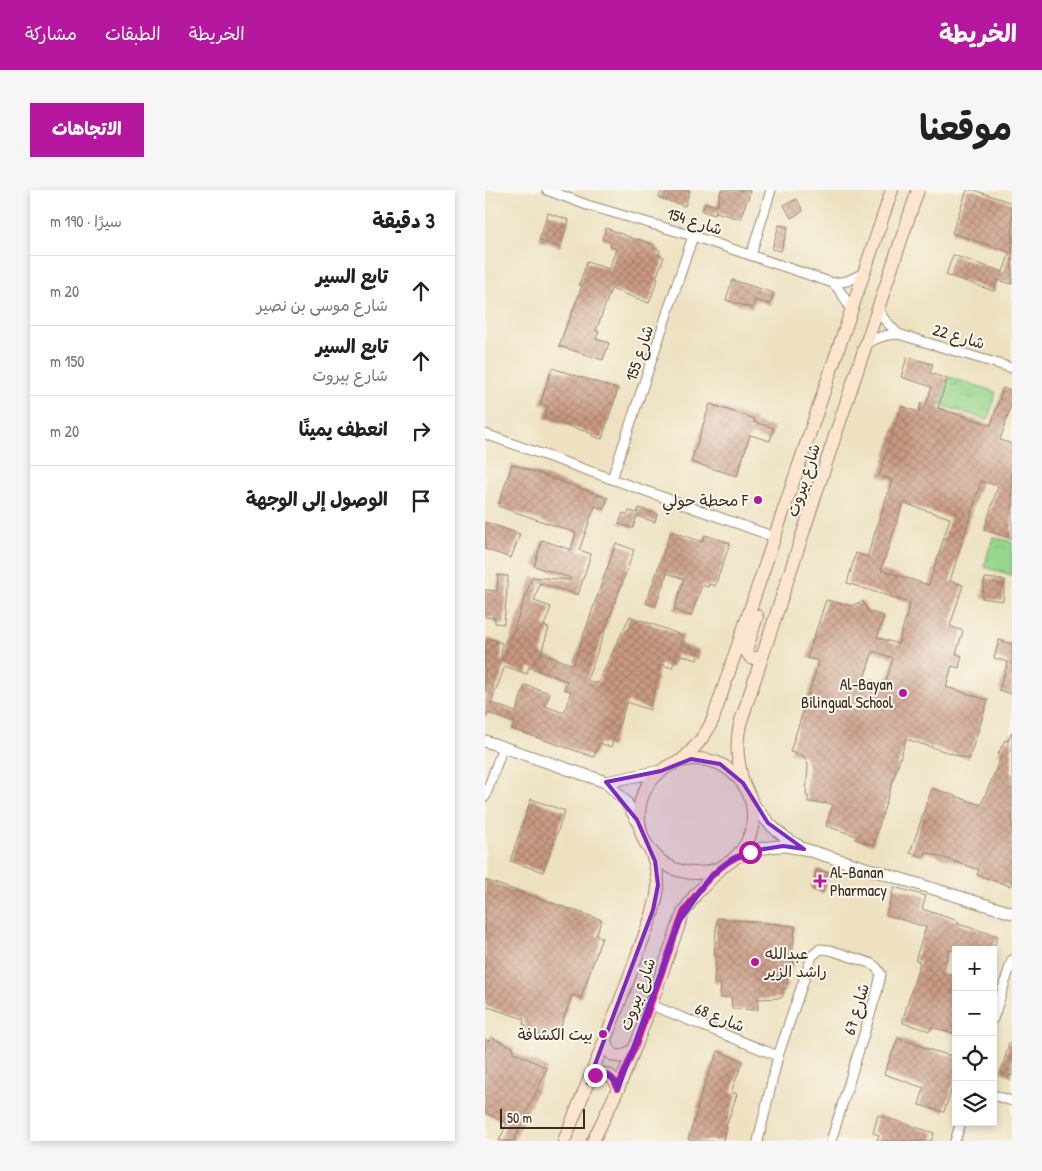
<!DOCTYPE html>
<html lang="ar">
<meta charset="utf-8">
<style>
:root{--surface:#fff;--page:#f6f6f6;--text:#202124;--muted:#757577;--line:#e0e0e0;--accent:#b5179e}
body{margin:0;font-family:"Patrick Hand","Playpen Sans Arabic",sans-serif;background:var(--page);color:var(--text);direction:rtl}
.controls{position:absolute;right:15px;bottom:15px;display:grid;overflow:hidden;border-radius:0px;box-shadow:0 2px 8px #0003}
.controls button{width:45px;height:45px;display:grid;place-items:center;padding:0;border:0;border-bottom:1px solid var(--line);background:var(--surface);color:var(--text);font:25px sans-serif}
.scale{position:absolute;left:15px;bottom:12px;width:85px;box-sizing:border-box;padding-left:5px;border:2px solid #3b2a1e;border-top:0;font-size:14px;line-height:18px;white-space:nowrap;color:#3b2a1e;-webkit-text-stroke:4px #fbf7ec;paint-order:stroke}
.stop{position:absolute;width:15px;height:15px;margin:-11px;border:4px solid #b5179e;border-radius:50%;background:#fff}
.stop.end{background:#b5179e;border-color:#fff;box-shadow:0 1px 5px #0008}
.list{margin:0;padding:0;list-style:none}
h2{display:flex;justify-content:space-between;align-items:center;height:65px;margin:0;padding:0 20px;font-size:21px}
h2 small{font-size:16px;font-weight:400;color:var(--muted)}
.list li{display:grid;grid-template-columns:32px 1fr auto;gap:15px;align-items:center;box-sizing:border-box;height:70px;padding:0 20px;border-top:1px solid var(--line)}
.list b{display:block;font-size:19px;white-space:nowrap}
.list p{margin:0;font-size:16px;white-space:nowrap;color:var(--muted)}
.list em{font-size:16px;font-style:normal;color:var(--muted)}
.icon{flex:none;width:28px;height:28px;fill:none;stroke:currentColor;stroke-width:2;stroke-linecap:round;stroke-linejoin:round}
.map{position:relative;flex:none;width:527px;height:951px;overflow:hidden;direction:ltr;border-radius:0px}
header{display:flex;align-items:center;gap:30px;box-sizing:border-box;height:70px;padding:0 25px;background:var(--accent);color:#fff}
header strong{font-size:24px}
nav{display:flex;gap:28px;margin-inline-start:auto;font-size:18px}
.intro{display:flex;align-items:center;justify-content:space-between;box-sizing:border-box;height:120px;padding:0 30px}
h1{margin:0;font-size:35px}
.button{padding:12px 22px;border-radius:0px;background:var(--accent);color:#fff;font-size:18px;font-weight:700}
main{display:flex;gap:30px;padding:0 30px}
aside{flex:1;background:var(--surface);border-radius:0px;box-shadow:0 2px 8px #0003}
.map>svg:first-child{display:block}
</style>
<header>
<strong>الخريطة</strong>
<nav><a>الخريطة</a><a>الطبقات</a><a>مشاركة</a></nav>
</header>
<div class="intro"><h1>موقعنا</h1><a class="button">الاتجاهات</a></div>
<main>
<div class="map">
<svg width="527" height="951" viewBox="0 0 527 951">
<defs>
<pattern id="grass-tufts" width="24" height="20" patternUnits="userSpaceOnUse" patternTransform="scale(1.25)"><rect width="24" height="20" fill="#96d68d"/><path d="M3 7l-1-3M5 7V3M7 7l1-3M15 17l-1-3M17 17v-4M19 17l1-3" fill="none" stroke="#82b879"/></pattern>
<pattern id="building-cross-hatch" width="8" height="8" patternUnits="userSpaceOnUse" patternTransform="scale(1.25)"><rect width="8" height="8" fill="#c99983"/><path d="M0 0l8 8M0 8l8-8" fill="none" stroke="#a47d6b"/></pattern>
</defs>
<rect width="100%" height="100%" fill="#fbf7ec"/>
<filter id="ink" filterUnits="userSpaceOnUse"><feTurbulence type="fractalNoise" baseFrequency=".02" numOctaves="2"/><feDisplacementMap in="SourceGraphic" scale="10" xChannelSelector="R" yChannelSelector="G"/><feConvolveMatrix kernelMatrix="1 2 1 2 8 2 1 2 1" color-interpolation-filters="sRGB"/></filter>
<filter id="wash" filterUnits="userSpaceOnUse"><feTurbulence type="fractalNoise" baseFrequency=".0096" numOctaves="4" result="noise"/><feDisplacementMap in="SourceGraphic" scale="20" xChannelSelector="R" yChannelSelector="G"/><feGaussianBlur stdDeviation="1.12" result="paint"/><feColorMatrix in="noise" values="0 0 0 0 0 0 0 0 0 0 0 0 0 0 0 0 0 1.4 0 .05"/><feComposite in="paint" operator="in"/></filter>
<g filter="url(#wash)">
<rect width="100%" height="100%" fill="#ede1c1"/>
<!-- grass -->
<g fill="url(#grass-tufts)" stroke="#688056">
<path d="M464 187 511 202 503 230 455 215Z"/>
<path d="M508 347 527 352V385L499 377Z"/>
</g>
<g id="blocks">
<!-- building -->
<g fill="url(#building-cross-hatch)" fill-rule="evenodd">
<path d="M177 0H205L200 16 174 8Z"/>
<path d="M236 0H265L263 10H262L255 29 231 22V20L230 25 217 21 220 13 232 16Z"/>
<path d="M482 0H489L527 13V94L513 90 509 101 461 85 468 65 518 82 525 62 467 43Z"/>
<path d="M312 9 318 21 306 28 299 15Z"/>
<path d="M63 23 84 30 75 57 54 50Z"/>
<path d="M294 35 303 37 296 61 287 59Z"/>
<path d="M121 38 152 50 153 49 170 55 169 58 175 60 173 65 179 67 171 88H173L164 113 126 99 111 141 114 142 111 149 124 153 118 170 74 156 83 131H84L97 96 94 95 102 72 124 79 131 59 125 56 126 52 117 49Z"/>
<path d="M247 90 289 103 285 115 270 110 267 118 241 110Z"/>
<path d="M422 167 448 174 445 183 462 189 453 218 506 235 518 198 527 201V212L515 250 527 254V349L499 340 513 296 496 291 465 391 478 395 465 436 478 441 471 464 477 466 474 478 467 476 461 497 503 510 484 569 421 549 388 655 370 649 372 646 341 636 348 614 323 612V606L321 605 323 575 319 566 305 562 334 471 322 468 341 410 366 416 378 411 383 421 399 426 392 447 413 454 425 413 362 393 371 363 382 367 407 290 394 286 416 216 434 222 436 213 441 215 447 197 416 187ZM418 313 465 328 444 395 396 380ZM388 461 408 468 400 495 379 488Z"/>
<path d="M67 178 133 199 117 249 107 246 108 244 59 228 63 216 55 214Z"/>
<path d="M225 214 270 229 269 232 289 238 285 251 265 245 252 286 206 272Z"/>
<path d="M27 274 123 308 119 319 110 316 94 360 106 364 93 405 55 393 49 411 66 417 59 436 64 438 56 463 88 475 131 353 149 360 102 490 112 494 145 426 155 431 156 430 199 446 196 454 215 460 212 470 192 464 187 478 175 474 165 520 142 512 126 557 114 553 109 567 27 539 29 533 3 523 1 527H0V458L3 448 17 453 16 470 18 471 47 387 85 390 86 388 49 376 57 350 86 360 91 343 13 316ZM20 476 42 484 44 477 82 491 79 499 86 501 79 523 60 516 65 503 40 495 31 522 6 513Z"/>
<path d="M154 318 172 324 170 332 152 326 148 338 134 334 138 323 143 324 144 321 152 323Z"/>
<path d="M0 332 35 344 26 368 0 359Z"/>
<path d="M186 341 217 352 220 345 245 353 230 396 224 394 223 397 217 395 206 426 189 420 199 389 182 383 171 416 161 413Z"/>
<path d="M13 385 23 386 19 434 10 433V428L0 427V400L12 401Z"/>
<path d="M500 388 520 390 518 411 497 408Z"/>
<path d="M514 450 527 454V504L514 500 523 472 509 468Z"/>
<path d="M527 542V691L525 696 492 685 494 680 483 676 441 662 439 667 425 663 447 598 496 615 517 565 513 564 520 550 523 551Z"/>
<path d="M46 609 80 621 58 682 25 671Z"/>
<path d="M332 679 344 683 338 703 326 699Z"/>
<path d="M0 690 117 730 111 745 117 747 96 808 87 805 71 851 39 840 41 835 38 834 39 829 0 816Z"/>
<path d="M409 697 441 706 437 719 473 731V734L513 746 508 760H464L457 783 471 787V844L446 837 445 841 418 833V829L435 772 430 770 441 737 401 725Z"/>
<path d="M232 728 310 736 307 767 310 768 307 778 302 777V798H298V806L296 808 273 809V820L247 819 246 807 235 808 236 793H229L231 765H229Z"/>
<path d="M6 847 29 858 28 862 62 878 29 951H14L22 933 0 923V849L4 851Z"/>
<path d="M413 848 449 861 471 867V886L459 922 434 915 439 898 399 884Z"/>
<path d="M524 853H527V886L516 882Z"/>
<path d="M233 861 258 871 246 902 252 904 241 937H242L238 951H208L203 949 213 918H212L221 890Z"/>
<path d="M393 925 449 943 446 951H392L394 945 388 943Z"/>
</g>
</g>
</g>
<g filter="url(#ink)">
<use href="#blocks" fill-opacity="0" stroke="#948670" stroke-width="1"/>
<g fill="none" stroke-linecap="round" stroke-linejoin="round">
<!-- minor casing -->
<g stroke="#948670" stroke-width="11">
<g id="minor">
<path d="M62 0 102 15 208 46 348 93 362 91 379 83"/>
<path d="M266 65 286 0"/>
<path d="M348 93C357 102 362 110 366 122"/>
<path d="M393 119 399 129 413 144"/>
<path d="M380 155C391 147 400 145 413 144L527 178"/>
<path d="M0 244 290 347"/>
<path d="M127 289 208 46"/>
<path d="M0 607 18 557"/>
<path d="M166 815 293 866"/>
<path d="M508 829 527 770"/>
<path d="M508 905 527 911"/>
<path d="M273 951 293 866 327 766 335 759 345 760 385 773 391 777 396 784 392 802 346 951"/>
<path d="M470 951 476 932"/>
</g>
</g>
<!-- tertiary casing -->
<g stroke="#948670" stroke-width="13">
<g id="tertiary">
<path d="M0 551 121 592 141 612 155 635"/>
<path d="M121 592 176 581"/>
<path d="M266 611C279 629 293 645 314 656"/>
<path d="M249 668C265 662 282 655 300 656 306 657 313 658 319 659L527 723"/>
</g>
</g>
<!-- secondary casing -->
<g stroke="#948670" stroke-width="14">
<g id="secondary">
<path d="M272 426 261 461 266 468H276"/>
<circle cx="211" cy="626" r="57"/>
<path d="M196 571C209 559 221 546 228 529L407 0"/>
<path d="M258 593C253 571 250 557 255 534L350 246 433 0"/>
<path d="M120 850C122 866 135 872 148 860"/>
<path d="M103 893C113 878 130 882 133 899"/>
<path d="M79 951C105 888 131 825 154 760 161 740 172 717 173 695 173 683 170 672 166 661"/>
<path d="M108 951 133 899 153 850 198 723 210 705 235 679"/>
</g>
</g>
<!-- minor -->
<use href="#minor" stroke="#fff" stroke-width="9"/>
<!-- tertiary -->
<use href="#tertiary" stroke="#fff" stroke-width="11"/>
<!-- secondary -->
<use href="#secondary" stroke="#fce5cf" stroke-width="12"/>
</g>
</g>
<g fill="none" stroke-linecap="round" stroke-linejoin="round" filter="url(#ink)">
<!-- route -->
<path stroke="#b5179e" stroke-width="6" d="M110 885C122 882 130 887 132 899L153 850 198 723C210 704 230 678 250 668 255 666 260 664 265 662"/>
</g>
<!-- marked area -->
<path fill="#7b2cbf" fill-opacity="0.2" stroke="#7b2cbf" stroke-width="4" stroke-linejoin="round" d="M206 569 235 574 258 593 283 633 319 659 298 656 273 660 249 668 226 687 194 732 133 899 129 889 121 884 110 885 103 893 168 720 173 695 170 671 152 630 121 592 176 581Z"/>
<!-- markers -->
<g fill="#b5179e" stroke="#fbf7ec" stroke-width="2">
<circle cx="273" cy="310" r="5"/>
<circle cx="418" cy="503" r="5"/>
<path d="M332.5 683.5h5v5h5v5h-5v5h-5v-5h-5v-5h5z"/>
<circle cx="270" cy="772" r="5"/>
<circle cx="118" cy="844" r="5"/>
</g>
<g text-anchor="middle" dominant-baseline="central" stroke-width="4" stroke-linejoin="round" paint-order="stroke">
<!-- street labels -->
<g font-size="16" fill="#3b2a1e" stroke="#fbf7ec">
<text transform="translate(210 31) rotate(17)">شارع 154</text>
<text transform="translate(474 146) rotate(16)">شارع 22</text>
<text transform="translate(154 163) rotate(-72)">شارع 155</text>
<text transform="translate(318 290) rotate(-72)">شارع بيروت</text>
<text transform="translate(152 804) rotate(-70)">شارع بيروت</text>
<text transform="translate(371 819) rotate(-73)">شارع 67</text>
<text transform="translate(235 827) rotate(22)">شارع 68</text>
</g>
<!-- poi labels -->
<g font-size="16" fill="#3b2a1e" stroke="#fbf7ec" text-anchor="end">
<text x="263" y="310">محطة حولي F</text>
<text x="408" y="494">Al-Bayan<tspan x="408" dy="18">Bilingual School</tspan></text>
<text x="345" y="682" text-anchor="start">Al-Banan<tspan x="345" dy="18">Pharmacy</tspan></text>
<text x="280" y="763" text-anchor="start">عبدالله<tspan x="280" dy="18">راشد الزير</tspan></text>
<text x="108" y="844">بيت الكشافة</text>
</g>
</g>
</svg>
<div class="controls">
<button>+</button>
<button>−</button>
<button><svg class="icon" aria-label="locate" viewBox="0 0 24 24"><circle cx="12" cy="12" r="6"/><path d="M12 2v4M12 18v4M2 12h4M18 12h4"/></svg></button>
<button><svg class="icon" aria-label="layers" viewBox="0 0 24 24"><path d="M12 4l9 5-9 5-9-5zM3 14l9 5 9-5"/></svg></button>
</div>
<div class="scale">50 m</div>
<div class="stop" style="left:265px;top:662px"></div>
<div class="stop end" style="left:110px;top:885px"></div>
</div>
<aside>
<h2>3 دقيقة<small>سيرًا · 190 m</small></h2>
<ul class="list">
<li><svg class="icon" aria-label="ahead" viewBox="0 0 24 24"><path d="M12 20V5M6 11l6-6 6 6"/></svg><div><b>تابع السير</b><p>شارع موسى بن نصير</p></div><em>20 m</em></li>
<li><svg class="icon" aria-label="ahead" viewBox="0 0 24 24"><path d="M12 20V5M6 11l6-6 6 6"/></svg><div><b>تابع السير</b><p>شارع بيروت</p></div><em>150 m</em></li>
<li><svg class="icon" aria-label="right" viewBox="0 0 24 24"><path d="M7 20v-9h11M14 6l5 5-5 5"/></svg><div><b>انعطف يمينًا</b></div><em>20 m</em></li>
<li><svg class="icon" aria-label="arrive" viewBox="0 0 24 24"><path d="M6 21V4h12l-3 4 3 4H6"/></svg><div><b>الوصول إلى الوجهة</b></div></li>
</ul>
</aside>
</main>
